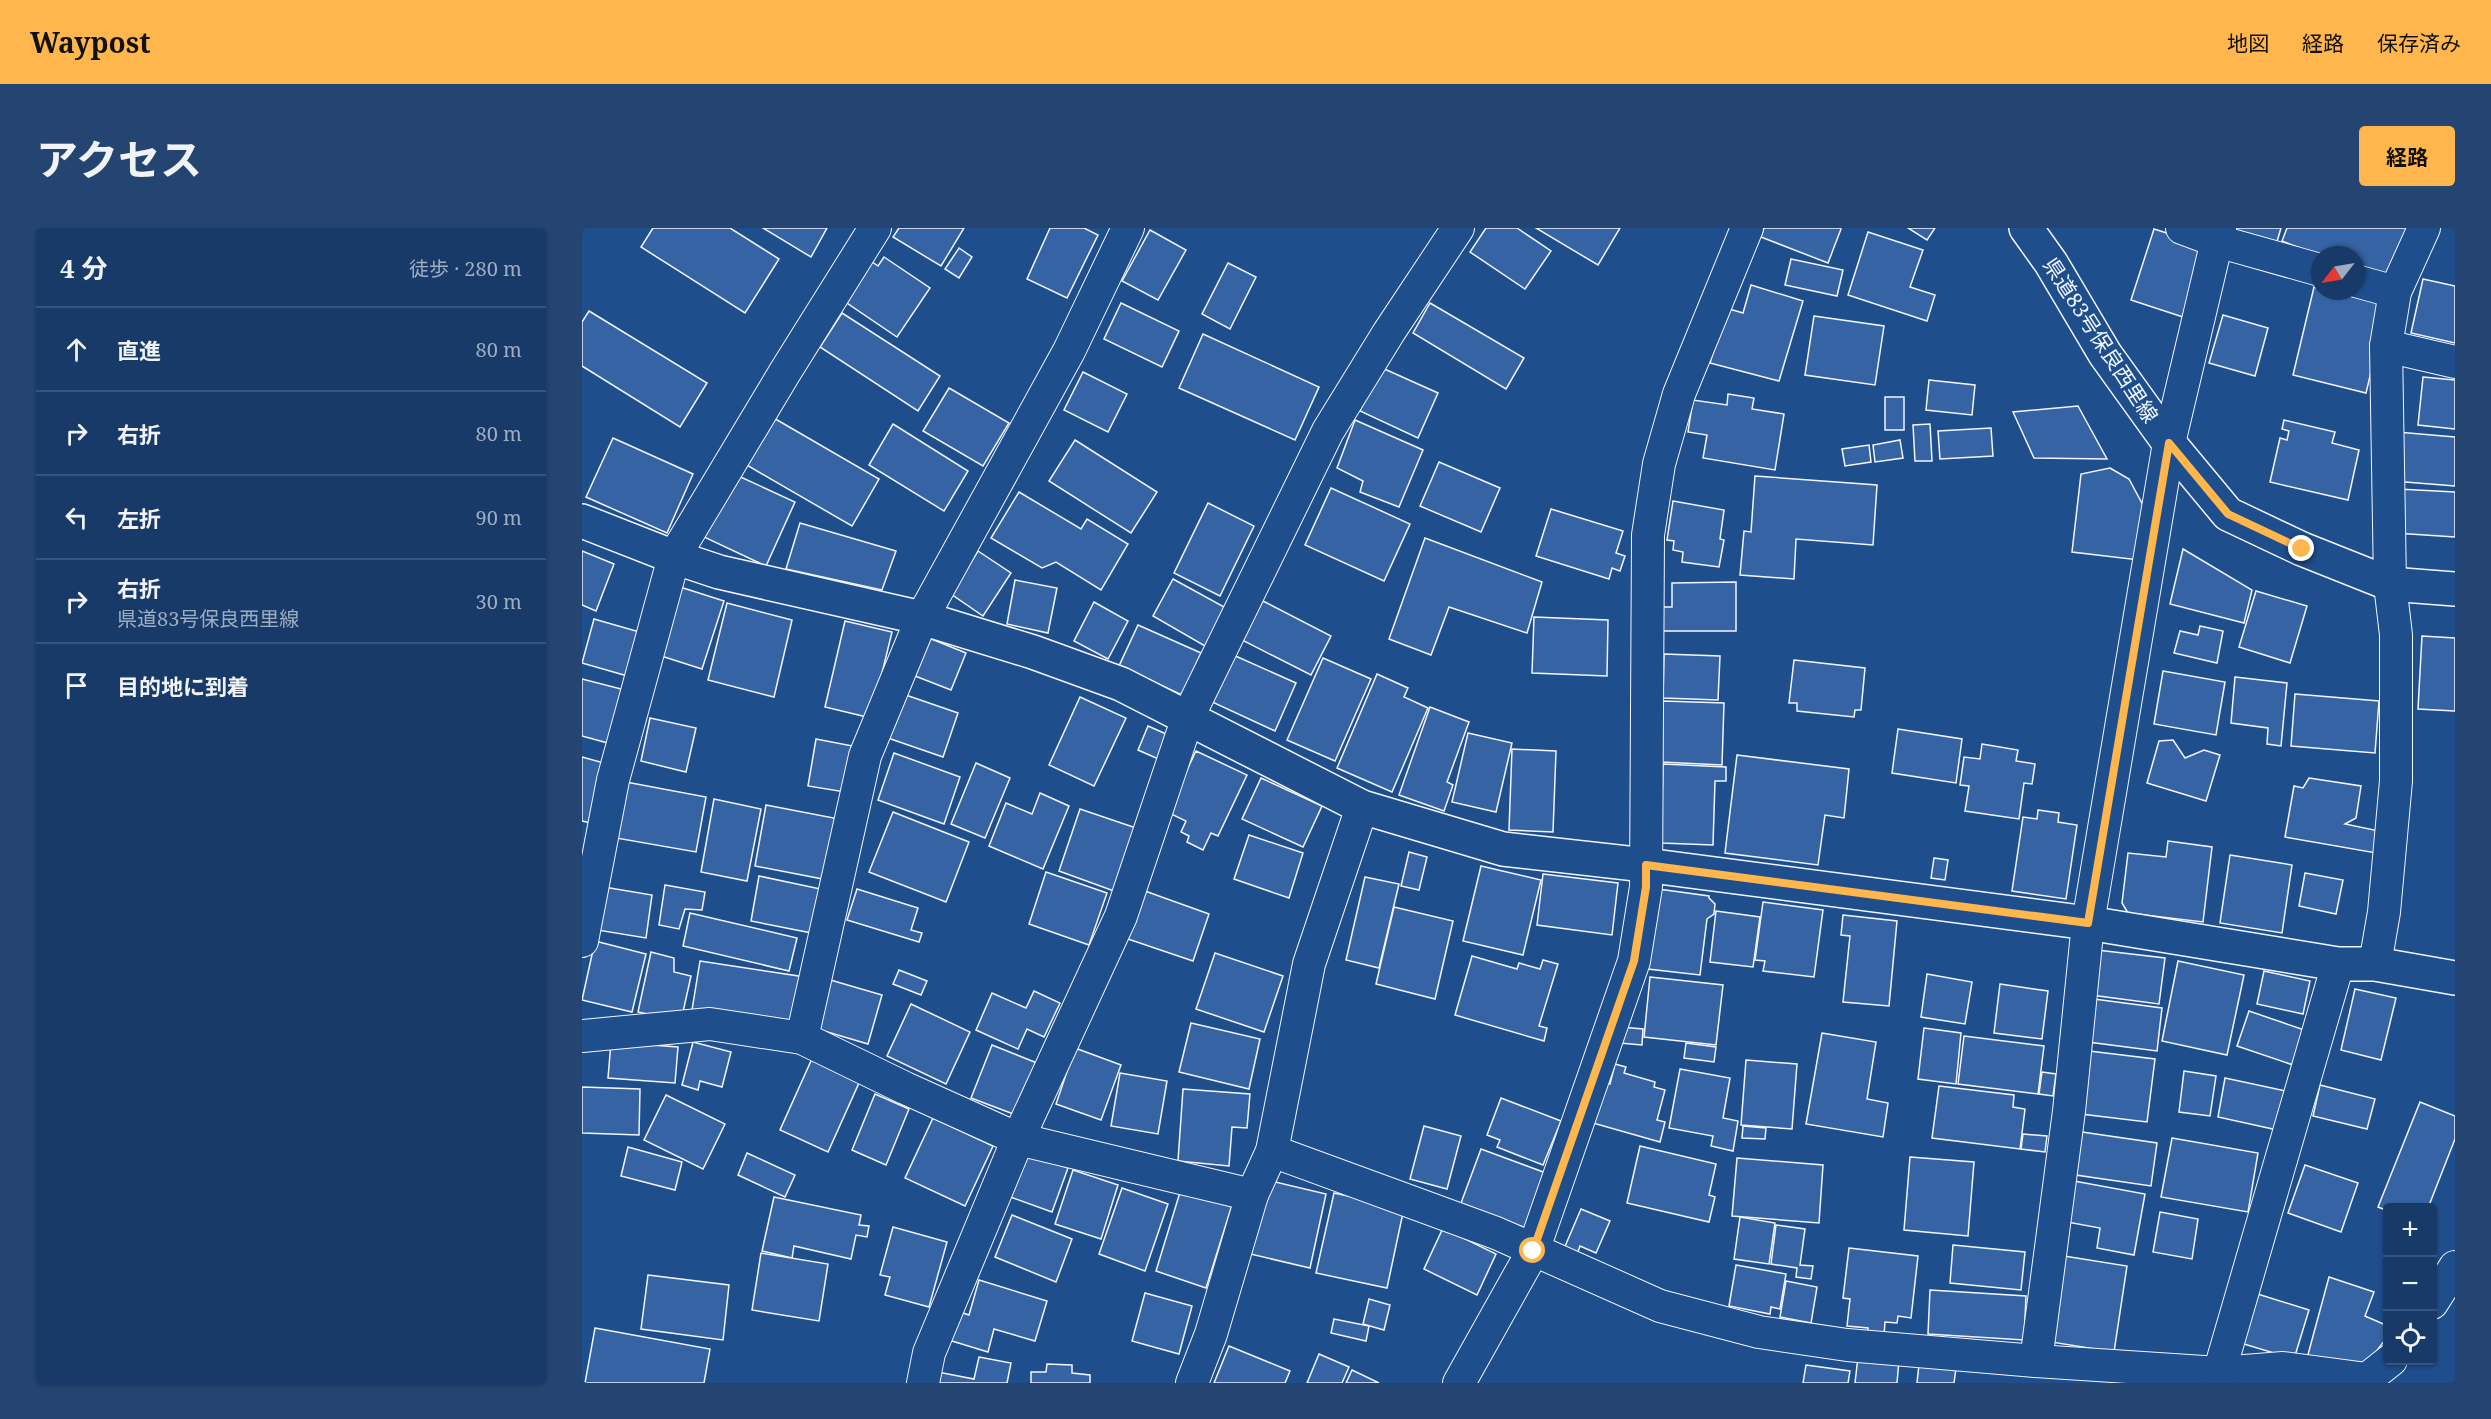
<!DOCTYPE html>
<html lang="ja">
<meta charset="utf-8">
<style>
:root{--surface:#173a69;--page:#244571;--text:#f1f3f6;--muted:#9eadc0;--line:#36547d;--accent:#ffb74d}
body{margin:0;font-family:"Noto Serif","Noto Sans JP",serif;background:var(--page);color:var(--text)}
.controls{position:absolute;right:18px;bottom:18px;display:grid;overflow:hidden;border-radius:6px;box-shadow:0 2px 4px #0004}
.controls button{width:54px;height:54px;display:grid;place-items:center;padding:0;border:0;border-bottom:2px solid var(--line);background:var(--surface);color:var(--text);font:30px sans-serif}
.compass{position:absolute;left:1729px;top:18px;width:54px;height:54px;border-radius:50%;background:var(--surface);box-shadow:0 2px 4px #0004;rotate:239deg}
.stop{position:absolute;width:18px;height:18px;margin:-14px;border:4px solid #ffb74d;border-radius:50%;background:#fff}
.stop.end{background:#ffb74d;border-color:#fff;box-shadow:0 2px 6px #0008}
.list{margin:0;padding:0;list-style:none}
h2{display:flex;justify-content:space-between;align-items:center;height:78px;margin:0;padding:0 24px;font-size:26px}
h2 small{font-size:20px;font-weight:400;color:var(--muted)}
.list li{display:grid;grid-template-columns:39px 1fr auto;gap:18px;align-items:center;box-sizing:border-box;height:84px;padding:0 24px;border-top:2px solid var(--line)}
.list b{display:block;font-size:22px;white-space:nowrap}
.list p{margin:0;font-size:20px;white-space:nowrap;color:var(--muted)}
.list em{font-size:20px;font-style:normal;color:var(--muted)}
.icon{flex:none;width:33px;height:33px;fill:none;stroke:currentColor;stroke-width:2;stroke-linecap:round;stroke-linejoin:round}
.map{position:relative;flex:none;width:1873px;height:1155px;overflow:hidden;border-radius:6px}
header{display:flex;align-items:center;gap:36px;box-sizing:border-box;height:84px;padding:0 30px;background:var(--accent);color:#111}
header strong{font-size:28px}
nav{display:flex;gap:33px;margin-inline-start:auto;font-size:21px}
.intro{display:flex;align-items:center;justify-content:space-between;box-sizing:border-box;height:144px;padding:0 36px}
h1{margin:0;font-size:42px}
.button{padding:15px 27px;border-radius:6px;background:var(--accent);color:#111;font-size:21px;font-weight:700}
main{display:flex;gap:36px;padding:0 36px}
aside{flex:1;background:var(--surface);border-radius:6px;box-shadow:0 2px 4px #0004}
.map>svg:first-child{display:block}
</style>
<header>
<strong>Waypost</strong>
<nav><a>地図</a><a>経路</a><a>保存済み</a></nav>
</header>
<div class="intro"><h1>アクセス</h1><a class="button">経路</a></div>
<main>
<aside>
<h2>4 分<small>徒歩 · 280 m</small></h2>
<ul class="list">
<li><svg class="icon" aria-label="ahead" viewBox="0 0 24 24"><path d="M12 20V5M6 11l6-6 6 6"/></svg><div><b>直進</b></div><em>80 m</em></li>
<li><svg class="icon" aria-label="right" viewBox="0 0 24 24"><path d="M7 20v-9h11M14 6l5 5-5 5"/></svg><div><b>右折</b></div><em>80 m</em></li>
<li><svg class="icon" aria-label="left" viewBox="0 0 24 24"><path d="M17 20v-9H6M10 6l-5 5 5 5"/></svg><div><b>左折</b></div><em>90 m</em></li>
<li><svg class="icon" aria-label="right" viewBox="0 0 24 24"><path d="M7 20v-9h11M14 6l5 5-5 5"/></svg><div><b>右折</b><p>県道83号保良西里線</p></div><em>30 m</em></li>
<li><svg class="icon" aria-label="arrive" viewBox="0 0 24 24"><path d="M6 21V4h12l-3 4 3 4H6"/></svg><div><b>目的地に到着</b></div></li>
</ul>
</aside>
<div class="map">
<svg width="1873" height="1155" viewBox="0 0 1873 1155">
<rect width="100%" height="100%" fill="#1f4e8c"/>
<!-- building -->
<g fill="#3563a3" stroke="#f2f6ff" stroke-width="1.5">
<path d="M71 0H148L197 31 163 85 59 19Z"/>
<path d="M181 0H245L229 29Z"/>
<path d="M317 0H382L359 38 311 9Z"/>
<path d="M468 0H502L516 7 485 70 445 51Z"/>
<path d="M904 0H935L969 23 943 61 888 24Z"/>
<path d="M954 0H1038L1016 37Z"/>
<path d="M1182 0H1258L1259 1 1246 35 1179 9Z"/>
<path d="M1326 0H1353L1345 12Z"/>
<path d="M1649 0H1699L1694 17 1649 2Z"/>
<path d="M1705 0H1831L1810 56 1774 42V27L1738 28 1700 13Z"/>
<path d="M1572 1 1623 17 1601 89 1549 72Z"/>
<path d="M568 2 604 22 576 72 540 53Z"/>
<path d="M1286 4 1341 22 1328 59 1353 67 1345 93 1266 67Z"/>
<path d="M377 20 390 29 377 50 363 41Z"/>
<path d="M302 29 348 60 315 109 259 71 286 31 296 38Z"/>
<path d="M1209 31 1261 42 1255 68 1203 57Z"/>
<path d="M646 35 674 49 648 101 620 86Z"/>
<path d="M1841 51 1873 58V115L1829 105Z"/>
<path d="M1169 57 1221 73 1197 153 1128 135 1144 80 1161 85Z"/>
<path d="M1732 59 1738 61V63H1747L1805 77 1784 165 1711 147Z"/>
<path d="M539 75 597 103 580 139 522 111Z"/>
<path d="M848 75 942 130 924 161 831 105Z"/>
<path d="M7 83 125 155 98 199 0 138V94Z"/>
<path d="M260 85 358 148 336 183 238 119Z"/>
<path d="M1641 87 1686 100 1673 148 1627 135Z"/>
<path d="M1232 88 1302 98 1293 157 1223 147Z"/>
<path d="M621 106 737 159 713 212 597 160Z"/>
<path d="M798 139 856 165 836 210 778 183Z"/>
<path d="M501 144 545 166 526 204 482 182Z"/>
<path d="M1841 149 1873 152V201L1836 197Z"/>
<path d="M1347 152 1393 157 1390 187 1344 182Z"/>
<path d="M367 160 427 195 401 238 341 203Z"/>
<path d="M1146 166 1172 170 1170 181 1202 186 1193 242 1121 230 1125 207 1106 204 1111 172 1145 177Z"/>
<rect x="1303" y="169" width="19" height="33"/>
<path d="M1496 178 1525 231 1452 230 1431 184Z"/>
<path d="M190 189 297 251 270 298 163 236Z"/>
<path d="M773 192 841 222 817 279 778 264 781 253 755 240Z"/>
<path d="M1702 192 1753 204 1750 215 1777 222 1766 272 1688 254 1698 210 1705 212 1707 203 1700 201Z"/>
<path d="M311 196 386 243 362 283 287 237Z"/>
<path d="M1348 196 1350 233H1333L1331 197Z"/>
<path d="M1409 200 1411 228 1358 231 1356 203Z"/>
<path d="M1815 204 1873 209V258L1811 253Z"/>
<path d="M31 210 111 246 85 305 4 269Z"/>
<path d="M493 212 575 264 549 305 467 253Z"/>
<path d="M1318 212 1321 230 1293 234 1291 217Z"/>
<path d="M1287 217 1289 234 1263 238 1260 221Z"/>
<path d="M857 234 918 260 899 304 838 278Z"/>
<path d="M1528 240 1547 251 1563 281 1557 332 1490 324 1499 246Z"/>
<path d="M150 245 213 274 184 338 122 309Z"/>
<path d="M1173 248 1295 257 1291 317 1214 311 1212 351 1158 347 1162 303 1169 304Z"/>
<path d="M749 260 828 296 802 353 723 317Z"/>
<path d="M1816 261 1873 264V309L1813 305Z"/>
<path d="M437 264 499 301 505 291 546 316 519 362 474 334 460 340 409 310Z"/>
<path d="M1091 273 1142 282 1138 311 1142 312 1137 339 1100 334 1101 324 1091 322 1092 313 1085 312Z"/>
<path d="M626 275 672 298 638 368 592 345Z"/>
<path d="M969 281 1041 303 1034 325 1043 328 1038 343 1030 340 1027 351 954 328Z"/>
<path d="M218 295 314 323 300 362 204 341Z"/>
<path d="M843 310 960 354 945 405 867 379 849 427 807 411Z"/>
<path d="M1601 321 1670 362 1662 395 1588 376Z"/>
<path d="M0 323 32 336 14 383 0 377Z"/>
<path d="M396 323 429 345 401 388 369 366Z"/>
<path d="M591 351 644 380 623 418 571 388Z"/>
<path d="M433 352 475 360 466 405 425 396Z"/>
<path d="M1154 354V403H1079V379H1090V355Z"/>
<path d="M95 358 142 373 120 441 73 426Z"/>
<path d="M1674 363 1725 378 1708 435 1657 419Z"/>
<path d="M681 373 749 408 729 447 660 412Z"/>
<path d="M512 374 546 393 526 431 492 413Z"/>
<path d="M145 375 210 392 192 469 126 452Z"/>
<path d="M952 389 1026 392 1025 448 950 445Z"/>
<path d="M12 391 61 405 49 449 0 435Z"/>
<path d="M263 393 310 404 289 490 243 479Z"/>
<path d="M556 397 619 425 600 467 537 438Z"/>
<path d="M1618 398 1641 403 1635 435 1592 425 1598 403 1616 407Z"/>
<path d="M342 408 384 425 369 462 328 446Z"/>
<path d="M1840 408 1873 410V483L1836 481Z"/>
<path d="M649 426 714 455 693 503 628 473Z"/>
<path d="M1082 426 1138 428 1136 472 1081 470Z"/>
<path d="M741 430 789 451 753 533 705 512Z"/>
<path d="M1212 432 1283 440 1279 482H1273L1272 489 1215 483V475H1207Z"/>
<path d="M1581 443 1643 454 1634 507 1572 496Z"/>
<path d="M795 446 826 460 822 469 846 480 810 564 755 540Z"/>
<path d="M1653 449 1705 455 1699 518 1685 516 1686 500 1649 495Z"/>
<path d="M0 451 47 463 33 517 0 508Z"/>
<path d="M318 465 376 485 361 529 303 509Z"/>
<path d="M1713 466 1797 473 1793 525 1709 518Z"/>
<path d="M498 469 544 490 512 558 467 537Z"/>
<path d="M1081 473 1142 475 1140 537 1079 534Z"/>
<path d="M848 479 887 494 865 554 871 557 862 583 817 567Z"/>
<path d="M68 490 114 500 104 544 59 533Z"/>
<path d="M566 498 591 509 581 533 556 522Z"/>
<path d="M1316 501 1380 511 1374 555 1310 545Z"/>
<path d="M886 505 930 515 914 584 870 574Z"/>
<path d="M234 511 276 519 269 565 226 558Z"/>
<path d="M1591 512 1603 530 1622 522 1638 527 1624 573 1565 555 1577 513Z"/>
<path d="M1400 516 1436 522 1434 533 1453 536 1450 556 1442 555 1437 591 1383 583 1387 558 1378 557 1382 529 1398 531Z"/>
<path d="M930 521 974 523 971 604 927 602Z"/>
<path d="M614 523 665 547 636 608 629 605 621 622 605 614 607 608 599 604 604 593 585 584Z"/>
<path d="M312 525 378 549 362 596 296 572Z"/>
<path d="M1155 527 1267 541 1262 590 1243 587 1236 637 1143 625Z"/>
<path d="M0 529 29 537 13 596 0 593Z"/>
<path d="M394 535 428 550 403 610 369 596Z"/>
<path d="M1081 536 1144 539V553H1133L1131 617 1079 615Z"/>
<path d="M679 550 740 578 721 619 660 591Z"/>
<path d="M1727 550 1779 558 1774 590 1763 596 1797 603 1794 625 1703 609 1712 558 1721 560Z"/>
<path d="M44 554 124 569 114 624 34 610Z"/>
<path d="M458 565 487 578 461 641 407 618 424 575 450 586Z"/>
<path d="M132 571 179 581 165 653 119 644Z"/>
<path d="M184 577 257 591 246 652 173 638Z"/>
<path d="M498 581 554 600 532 663 477 643Z"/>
<path d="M1456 582 1477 585 1476 594 1495 597 1484 671 1430 663 1441 589 1455 591Z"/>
<path d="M311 584 387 614 364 674 287 644Z"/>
<path d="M667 607 721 625 707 670 652 651Z"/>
<path d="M1586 613 1630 619 1621 694 1546 685 1540 675 1546 625 1584 629Z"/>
<path d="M827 624 845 629 837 662 819 658Z"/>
<path d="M1648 627 1710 637 1700 705 1638 695Z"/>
<path d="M1352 630 1366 632 1363 652 1349 650Z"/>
<path d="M899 638 959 652 941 727 881 713Z"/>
<path d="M464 644 525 665 507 717 447 696Z"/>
<path d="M1723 645 1761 652 1754 686 1717 678Z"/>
<path d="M961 646 1036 655 1030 707 955 697Z"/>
<path d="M177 648 248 663 240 707 169 693Z"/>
<path d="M783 649 817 656 797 740 764 732Z"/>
<path d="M83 657 123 664 120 682 103 681 97 701 77 697Z"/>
<path d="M22 659 70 667 64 710 15 702Z"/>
<path d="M275 661 336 680 329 702 340 705 337 714 265 692Z"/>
<path d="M1076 661 1127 668V670L1133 676 1132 686 1125 691 1118 747 1066 741Z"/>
<path d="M563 663 627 686 611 733 546 711Z"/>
<path d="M1181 674 1241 682 1232 749 1181 743 1183 733 1173 732Z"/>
<path d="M812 679 871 693 853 771 794 756Z"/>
<path d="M1134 683 1178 689 1171 739 1128 734Z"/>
<path d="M108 685 215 710 207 743 101 718Z"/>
<path d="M1261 687 1315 693 1307 778 1261 774 1268 708 1259 707Z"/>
<path d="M13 713 64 726 50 784 0 772Z"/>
<path d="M1515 722 1583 730 1577 776 1509 767Z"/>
<path d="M69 724 92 730V744L109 748 99 793 56 784Z"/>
<path d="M633 725 701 748 682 804 614 781Z"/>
<path d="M890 728 935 741 937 735 958 741 961 732 976 736 957 798 965 800 962 813 873 787Z"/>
<path d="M118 733 223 749 216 798 110 782Z"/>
<path d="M1596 733 1662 747 1645 827 1580 813Z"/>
<path d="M317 742 345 753 339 767 311 756Z"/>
<path d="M1682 743 1728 753 1721 786 1675 776Z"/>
<path d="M1345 746 1390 754 1383 796 1339 789Z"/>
<path d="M1068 749 1141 757 1134 817 1062 809Z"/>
<path d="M245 751 300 767 286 816 232 800Z"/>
<path d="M1418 756 1466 763 1460 811 1412 805Z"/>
<path d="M1773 761 1814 770 1799 832 1759 822Z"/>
<path d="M452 763 478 775 462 809 445 801 436 821 394 802 410 765 444 780Z"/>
<path d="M1512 771 1580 780 1575 823 1506 814Z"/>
<path d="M329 776 388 804 364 856 305 828Z"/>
<path d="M1667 783 1731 805 1720 840 1655 818Z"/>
<path d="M609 795 678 811 667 861 597 844Z"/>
<path d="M1039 799 1061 801 1060 817 1038 815Z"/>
<path d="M1342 800 1379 805 1374 856 1336 851Z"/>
<path d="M1240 805 1294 814 1285 871 1306 875 1301 909 1224 896Z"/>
<path d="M1382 808 1462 818 1456 866 1376 856Z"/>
<path d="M29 814 96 819 93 855 26 850Z"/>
<path d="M111 814 149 824 140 859 118 853 116 862 100 857Z"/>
<path d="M1104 815 1134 819 1132 834 1102 830Z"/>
<path d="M410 817 455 835 434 887 389 870Z"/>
<path d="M493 820 539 837 519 892 474 876Z"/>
<path d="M1507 823 1573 831 1565 894 1499 886Z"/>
<path d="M233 824 281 846 246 924 198 902Z"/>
<path d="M1164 832 1215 836 1210 901 1159 897Z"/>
<path d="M1033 836 1044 839 1042 845 1073 854 1072 859 1083 862 1075 892 1083 894 1078 914 1011 895 1022 854 1028 856Z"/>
<path d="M1098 841 1148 850 1141 890 1156 893 1151 923 1129 918 1131 908 1087 900Z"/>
<path d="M1602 843 1634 848 1628 888 1597 884Z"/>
<path d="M1460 844 1474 846 1471 868 1457 866Z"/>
<path d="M538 845 585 853 576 906 529 898Z"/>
<path d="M1643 850 1708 864 1700 903 1636 889Z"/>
<path d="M1738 857 1793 871 1785 901 1731 888Z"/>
<path d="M1357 858 1432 867 1431 879 1443 881 1438 921 1350 910Z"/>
<path d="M0 859 58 861 57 907 0 905Z"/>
<path d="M601 861 668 866 665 900 650 899 647 938 596 933Z"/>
<path d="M293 866 327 881 304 937 270 922Z"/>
<path d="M84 867 143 896 121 941 62 912Z"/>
<path d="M919 870 979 893 961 937 915 919 918 912 905 907Z"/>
<path d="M1838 874 1873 888V911L1846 980H1806V983L1796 979Z"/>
<path d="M351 890 411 918 383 978 323 950Z"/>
<path d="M842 898 879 908 865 961 828 951Z"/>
<path d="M1161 898 1184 900 1183 911 1160 910Z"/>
<path d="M1500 904 1575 915 1569 958 1494 947Z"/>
<path d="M1441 906 1465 908 1463 924 1439 921Z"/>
<path d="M1590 910 1676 925 1666 984 1579 969Z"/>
<path d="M1058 918 1134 936 1127 967 1133 969 1127 994 1045 975Z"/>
<path d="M46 919 100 934 93 962 39 948Z"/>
<path d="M899 921 964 945 944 1000 879 975Z"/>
<path d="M439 923 486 940 470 984 423 967Z"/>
<path d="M165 925 213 947 203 969 156 947Z"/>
<path d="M1328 929 1392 934 1386 1008 1322 1002Z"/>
<path d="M1155 930 1241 937 1237 995 1150 988Z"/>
<path d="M1723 937 1776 955 1759 1004 1706 985Z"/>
<path d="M491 942 536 957 519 1011 473 996Z"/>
<path d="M681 951 744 966 728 1040 664 1025Z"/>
<path d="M1492 953 1563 966 1552 1027 1515 1020 1518 1000 1485 994Z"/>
<path d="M540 960 586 976 563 1043 517 1026Z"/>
<path d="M599 961 650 977 624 1060 574 1043Z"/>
<path d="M752 965 822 980 805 1060 734 1045Z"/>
<path d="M192 969 279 987 277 997 287 998 285 1009 274 1007 269 1031 212 1018 210 1030 180 1023Z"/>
<path d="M999 981 1028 993 1014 1025 998 1018 994 1029 981 1023Z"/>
<path d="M1578 984 1616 991 1610 1031 1571 1024Z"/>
<path d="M430 987 490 1011 474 1054 413 1029Z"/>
<path d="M1158 989 1193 995 1187 1036 1152 1031Z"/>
<path d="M1194 997 1223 1001 1218 1037 1231 1038 1229 1051 1214 1049 1215 1040 1189 1036Z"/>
<path d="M311 999 365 1014 347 1079 303 1067 308 1049 298 1047Z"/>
<path d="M861 1000 914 1026 895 1067 842 1041Z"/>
<path d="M1371 1017 1443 1024 1439 1062 1368 1055Z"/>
<path d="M1267 1020 1336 1028 1329 1090 1316 1088 1315 1095 1303 1094 1302 1108 1285 1106 1286 1100 1265 1098 1268 1071 1261 1070Z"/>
<path d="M179 1025 246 1036 237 1093 170 1082Z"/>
<path d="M1482 1028 1545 1038 1532 1124 1469 1114Z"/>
<path d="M1154 1037 1204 1046 1198 1081 1189 1079 1188 1086 1147 1078Z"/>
<path d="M66 1047 147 1057 141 1112 59 1101Z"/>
<path d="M1747 1049 1792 1064 1783 1088 1806 1098V1108L1787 1133 1760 1140 1724 1134Z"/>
<path d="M397 1052 465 1073 453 1113 412 1101 406 1124 360 1110 369 1081 387 1087Z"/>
<path d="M1204 1053 1235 1059 1229 1095 1198 1089Z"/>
<path d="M1348 1062 1444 1068 1442 1112 1346 1106Z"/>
<path d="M1666 1063 1727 1082 1712 1131 1652 1113Z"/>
<path d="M563 1065 610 1078 597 1126 550 1113Z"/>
<path d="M787 1071 808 1077 802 1102 781 1096Z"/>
<path d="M752 1091 787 1098 784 1113 749 1105Z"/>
<path d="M13 1100 128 1121 122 1155H3Z"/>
<path d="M647 1118 708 1143 703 1155H632Z"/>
<path d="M737 1126 767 1139 760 1155H725Z"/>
<path d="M397 1129 429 1135 425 1155H348L351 1143 392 1151Z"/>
<path d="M1276 1129 1317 1132 1315 1155H1273Z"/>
<path d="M465 1136 490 1137V1145L508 1147V1155H449V1144H464Z"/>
<path d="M1337 1136 1374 1140 1372 1155H1335Z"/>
<path d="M1224 1137 1268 1143 1266 1155H1221Z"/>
<path d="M770 1142 797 1155H764Z"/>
</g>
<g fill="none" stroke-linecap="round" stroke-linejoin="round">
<!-- street casing -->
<g stroke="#f2f6ff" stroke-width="34">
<g id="street">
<path d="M1600 0 1635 13 1738 42"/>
<path d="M1774 53 1813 64"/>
<path d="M1804 118 1873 134"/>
<path d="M0 713 31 552 92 329 203 144 293 0"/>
<path d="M1793 736 1802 684 1814 553V407L1808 356 1804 118 1813 64 1842 0"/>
<path d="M0 808 128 796 220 810 323 860 436 911 670 967"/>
<path d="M220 810 283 528 340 390 487 123 546 0"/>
<path d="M690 923 914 1005 1078 1078 1177 1104 1265 1117 1454 1133 1637 1145 1701 1140 1785 1151 1809 1132"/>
<path d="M1850 1075 1873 1039"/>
<path d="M1454 1133 1487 883 1506 695 1587 215 1638 0"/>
<path d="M1637 1145 1756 736"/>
<path d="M341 1155 347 1125 436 911 539 688 606 489 746 203 807 104 876 0"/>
<path d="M610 1155 629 1106 670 967 690 923 727 736 780 579"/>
<path d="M877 1155 951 1023 1052 733 1064 659 1066 307 1077 236 1097 166 1165 0"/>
</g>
</g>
<!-- secondary casing -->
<g stroke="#f2f6ff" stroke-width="36">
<path id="secondary" d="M0 293 92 329 137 344 340 390 451 424 539 456 780 579 921 621 1063 637 1506 695 1756 736H1793L1873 750"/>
</g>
<!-- primary casing -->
<g stroke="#f2f6ff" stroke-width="36">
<path id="primary" d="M1444 0 1469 35 1523 126 1587 215 1646 286 1720 321 1808 356 1873 361"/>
</g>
<!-- street -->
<use href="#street" stroke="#1f4e8c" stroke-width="32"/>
<!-- secondary -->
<use href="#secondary" stroke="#1f4e8c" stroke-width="33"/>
<!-- primary -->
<use href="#primary" stroke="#1f4e8c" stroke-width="33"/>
</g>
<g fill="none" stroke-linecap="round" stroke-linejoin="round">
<!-- route -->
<path stroke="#ffb74d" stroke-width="8" d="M951 1023 1052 733 1064 659V637L1506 695 1587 215 1646 286 1720 321"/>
</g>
<g text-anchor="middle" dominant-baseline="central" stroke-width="4.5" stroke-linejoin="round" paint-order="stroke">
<!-- street labels -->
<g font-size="21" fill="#f2f6ff" stroke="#1f4e8c">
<text transform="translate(1519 112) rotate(57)">県道83号保良西里線</text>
</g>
</g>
</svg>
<div class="controls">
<button>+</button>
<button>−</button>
<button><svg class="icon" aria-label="locate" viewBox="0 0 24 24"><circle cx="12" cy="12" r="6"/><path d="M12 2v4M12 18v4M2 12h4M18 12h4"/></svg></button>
</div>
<svg class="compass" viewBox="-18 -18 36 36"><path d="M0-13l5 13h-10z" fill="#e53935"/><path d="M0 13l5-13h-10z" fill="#9eadc0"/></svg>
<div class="stop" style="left:951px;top:1023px"></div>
<div class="stop end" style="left:1720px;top:321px"></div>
</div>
</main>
